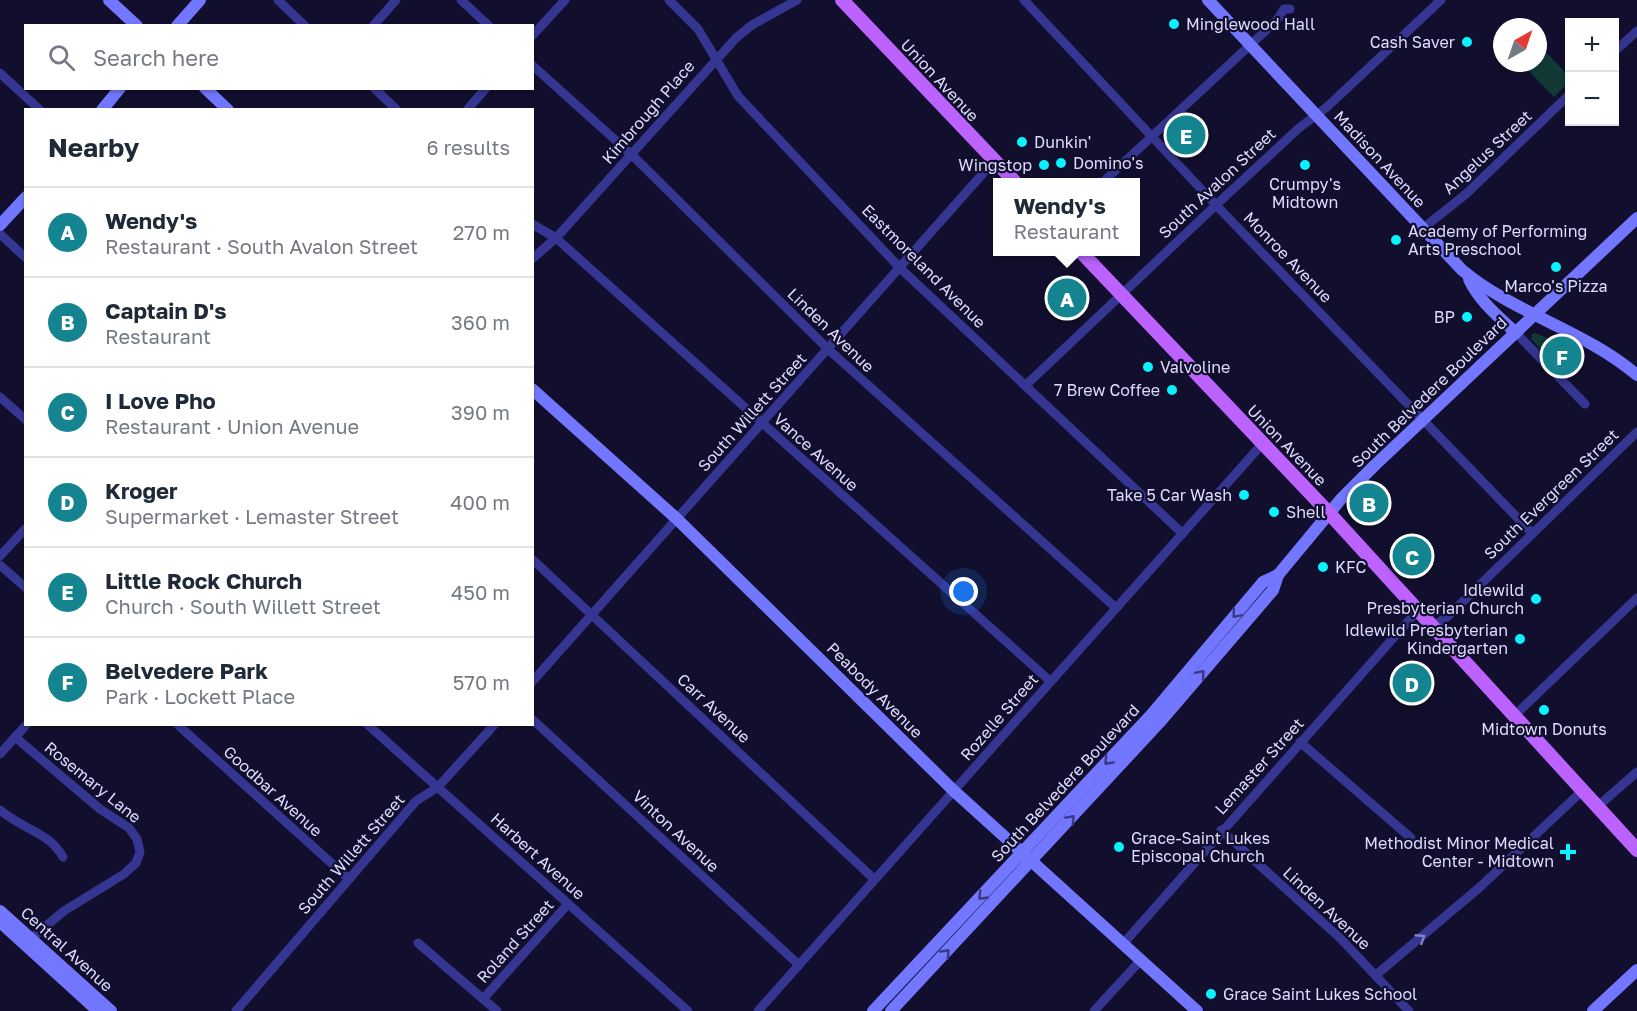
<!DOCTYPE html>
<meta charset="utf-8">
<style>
:root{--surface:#fff;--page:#f6f6f7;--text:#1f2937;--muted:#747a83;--line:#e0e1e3;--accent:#158491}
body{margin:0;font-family:"Golos Text",sans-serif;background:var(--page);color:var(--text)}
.controls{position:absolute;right:18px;top:18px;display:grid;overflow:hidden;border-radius:0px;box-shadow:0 2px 4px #0004}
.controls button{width:54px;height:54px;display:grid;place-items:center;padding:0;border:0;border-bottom:2px solid var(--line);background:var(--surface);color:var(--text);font:30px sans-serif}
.compass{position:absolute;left:1493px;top:18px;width:54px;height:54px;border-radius:50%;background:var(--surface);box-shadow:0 2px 4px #0004;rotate:40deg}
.you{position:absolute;left:964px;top:592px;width:21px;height:21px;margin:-15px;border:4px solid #fff;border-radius:50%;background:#1a73e8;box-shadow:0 0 0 9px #1a73e833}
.badge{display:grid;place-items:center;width:39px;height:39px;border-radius:50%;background:var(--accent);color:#fff;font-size:20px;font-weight:700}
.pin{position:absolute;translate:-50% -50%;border:3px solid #fff;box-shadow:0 2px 6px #0006}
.popup{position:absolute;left:993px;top:178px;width:147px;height:78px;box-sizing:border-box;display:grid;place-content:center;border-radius:0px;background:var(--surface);filter:drop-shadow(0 2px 4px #0005);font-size:20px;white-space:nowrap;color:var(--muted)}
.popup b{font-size:22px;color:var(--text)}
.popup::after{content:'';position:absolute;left:50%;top:100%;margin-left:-12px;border:12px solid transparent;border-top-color:var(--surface)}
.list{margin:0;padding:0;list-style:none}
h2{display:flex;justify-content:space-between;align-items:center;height:78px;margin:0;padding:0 24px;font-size:26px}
h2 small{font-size:20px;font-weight:400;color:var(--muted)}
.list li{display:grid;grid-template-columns:39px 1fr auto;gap:18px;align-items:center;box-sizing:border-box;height:90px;padding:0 24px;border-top:2px solid var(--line)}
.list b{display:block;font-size:22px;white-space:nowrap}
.list p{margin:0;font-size:20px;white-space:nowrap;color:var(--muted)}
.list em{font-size:20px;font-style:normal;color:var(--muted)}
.icon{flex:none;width:33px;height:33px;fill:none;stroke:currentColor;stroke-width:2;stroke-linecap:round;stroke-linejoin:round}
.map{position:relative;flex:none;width:1637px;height:1011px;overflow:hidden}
.search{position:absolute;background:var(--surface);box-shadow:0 2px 4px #0004;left:24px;top:24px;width:510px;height:66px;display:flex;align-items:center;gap:15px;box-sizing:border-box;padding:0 21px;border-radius:0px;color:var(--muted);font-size:22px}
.panel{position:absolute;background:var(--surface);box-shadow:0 2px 4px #0004;left:24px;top:108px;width:510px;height:618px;border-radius:0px}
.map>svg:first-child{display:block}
</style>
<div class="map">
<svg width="1637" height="1011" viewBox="0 0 1637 1011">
<rect width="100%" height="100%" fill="#120f2e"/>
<!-- green -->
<g fill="#113936">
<path d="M1538 44 1569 76V82L1554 97 1521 63H1538Z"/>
<path d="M1535 333 1581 351 1561 370 1531 339 1532 334Z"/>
</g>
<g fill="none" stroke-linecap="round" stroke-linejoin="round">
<!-- street -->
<g stroke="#353692" stroke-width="9">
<path d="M278 0 305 26"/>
<path d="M461 0 489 26"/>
<path d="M669 0 698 29 738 96 900 268 1182 533"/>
<path d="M1024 0 1216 205 1532 533"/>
<path d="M373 26 396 0"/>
<path d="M532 36 565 0"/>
<path d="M1614 52 1637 31"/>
<path d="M532 65 632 155 828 349 1116 608"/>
<path d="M0 73 40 110"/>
<path d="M374 88 397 110"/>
<path d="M467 110 486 88"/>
<path d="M1103 182 1277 20 1284 9H1290"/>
<path d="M532 224 556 238 1050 681"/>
<path d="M1422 229 1466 194 1570 94"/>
<path d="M0 234 26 258"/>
<path d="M532 259 556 238 736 38 752 25 797 0"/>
<path d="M1516 333 1585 404"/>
<path d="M1026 385 1216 205 1299 128 1327 107 1441 0"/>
<path d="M0 397 26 420"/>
<path d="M0 556 26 528"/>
<path d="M532 559 874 879"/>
<path d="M0 565 26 588"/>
<path d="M1433 626 1447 617 1637 432"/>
<path d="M532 682 994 161"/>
<path d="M1514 716 1637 598"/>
<path d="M532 719 799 965"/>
<path d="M177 724 349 879"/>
<path d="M367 724 688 1011"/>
<path d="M15 737 100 809 129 828 137 839 140 852 136 863 124 874 64 911 28 941"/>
<path d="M1300 742 1411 838"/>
<path d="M0 754 27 724"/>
<path d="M1597 807 1637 772"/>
<path d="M0 810C23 830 48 831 63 857"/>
<path d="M1221 830 1341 939 1409 1011"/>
<path d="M418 943 497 1011"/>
<path d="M1123 944 1418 610"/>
<path d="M1376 975 1480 887 1582 791"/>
<path d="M483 999 568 904"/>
<path d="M236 1011 416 801 438 787 495 724"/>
<path d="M758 1011 1263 443"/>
<path d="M1094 1011 1140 961"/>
</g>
<!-- secondary -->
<g stroke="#7377ff" stroke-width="12">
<path d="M109 0 137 26"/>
<path d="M1208 0 1462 270C1515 314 1584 330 1637 375"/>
<path d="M177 26 200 0"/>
<path d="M205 88 228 110"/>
<path d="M102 110 120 88"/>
<path d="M0 225 26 197"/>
<path d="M1469 279C1479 301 1499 317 1516 333"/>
<path d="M532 389 677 519 954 791 1197 1011"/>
<path d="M0 911 111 1011"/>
<path d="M0 922 98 1011"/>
<path d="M873 1011 1151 715 1263 582 1278 575"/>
<path d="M891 1011 1159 723 1273 590 1278 575 1341 499 1375 465 1637 218"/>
<path d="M1593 1011 1637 970"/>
</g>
<!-- primary -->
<g stroke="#bc63ff" stroke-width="14">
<path d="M842 0 1015 182"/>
<path d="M1081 252 1329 513 1637 850"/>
</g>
</g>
<!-- one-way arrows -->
<defs><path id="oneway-chevron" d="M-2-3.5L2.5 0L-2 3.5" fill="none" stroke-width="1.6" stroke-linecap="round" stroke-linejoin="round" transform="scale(1.5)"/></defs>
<g stroke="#393982">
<use href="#oneway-chevron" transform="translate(1236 614) rotate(130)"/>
<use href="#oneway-chevron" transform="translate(1201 674) rotate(-49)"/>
<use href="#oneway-chevron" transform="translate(1108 761) rotate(133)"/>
<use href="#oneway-chevron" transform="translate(1071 819) rotate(-47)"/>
<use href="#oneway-chevron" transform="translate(982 896) rotate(134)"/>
<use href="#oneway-chevron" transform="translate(946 953) rotate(-47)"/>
</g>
<use stroke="#8181c3" href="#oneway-chevron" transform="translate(1421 938) rotate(-33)"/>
<!-- markers -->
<g fill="#08f3ff" stroke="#120f2e" stroke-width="2">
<circle cx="1174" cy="24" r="6"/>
<circle cx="1467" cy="42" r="6"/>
<circle cx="1022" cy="142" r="6"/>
<circle cx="1061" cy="163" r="6"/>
<circle cx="1044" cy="165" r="6"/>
<circle cx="1305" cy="165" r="6"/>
<circle cx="1396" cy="240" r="6"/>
<circle cx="1556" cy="267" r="6"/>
<circle cx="1467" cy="317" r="6"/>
<circle cx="1148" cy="367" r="6"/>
<circle cx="1172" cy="390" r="6"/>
<circle cx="1244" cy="495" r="6"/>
<circle cx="1274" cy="512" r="6"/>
<circle cx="1323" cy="567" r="6"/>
<circle cx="1536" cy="599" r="6"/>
<circle cx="1520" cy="639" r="6"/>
<circle cx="1544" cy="710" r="6"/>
<circle cx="1119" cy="847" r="6"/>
<path d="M1565 843h6v6h6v6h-6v6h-6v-6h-6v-6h6z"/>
<circle cx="1211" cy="994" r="6"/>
</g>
<g text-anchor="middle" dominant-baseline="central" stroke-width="4.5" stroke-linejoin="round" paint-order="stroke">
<!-- poi labels -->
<g font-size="16" fill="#dedcff" stroke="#120f2e" text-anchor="start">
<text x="1186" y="24">Minglewood Hall</text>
<text x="1455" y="42" text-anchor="end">Cash Saver</text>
<text x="1034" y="142">Dunkin'</text>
<text x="1073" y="163">Domino's</text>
<text x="1032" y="165" text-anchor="end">Wingstop</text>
<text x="1305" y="184" text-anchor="middle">Crumpy's<tspan x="1305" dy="18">Midtown</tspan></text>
<text x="1408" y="231">Academy of Performing<tspan x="1408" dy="18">Arts Preschool</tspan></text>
<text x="1556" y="286" text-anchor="middle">Marco's Pizza</text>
<text x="1455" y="317" text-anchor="end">BP</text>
<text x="1160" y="367">Valvoline</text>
<text x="1160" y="390" text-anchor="end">7 Brew Coffee</text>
<text x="1232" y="495" text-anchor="end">Take 5 Car Wash</text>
<text x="1286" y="512">Shell</text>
<text x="1335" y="567">KFC</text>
<text x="1524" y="590" text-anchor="end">Idlewild<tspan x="1524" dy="18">Presbyterian Church</tspan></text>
<text x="1508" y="630" text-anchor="end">Idlewild Presbyterian<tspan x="1508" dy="18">Kindergarten</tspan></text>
<text x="1544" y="729" text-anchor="middle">Midtown Donuts</text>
<text x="1131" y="838">Grace-Saint Lukes<tspan x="1131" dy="18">Episcopal Church</tspan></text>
<text x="1554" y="843" text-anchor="end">Methodist Minor Medical<tspan x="1554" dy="18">Center - Midtown</tspan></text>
<text x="1223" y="994">Grace Saint Lukes School</text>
</g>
<!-- street labels -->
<g font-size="16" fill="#dedcff" stroke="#120f2e">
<text transform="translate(940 80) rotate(47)">Union Avenue</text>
<text transform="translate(648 112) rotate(-49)">Kimbrough Place</text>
<text transform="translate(1487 152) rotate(-43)">Angelus Street</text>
<text transform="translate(1380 159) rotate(47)">Madison Avenue</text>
<text transform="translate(1217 183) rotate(-43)">South Avalon Street</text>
<text transform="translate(1288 257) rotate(46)">Monroe Avenue</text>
<text transform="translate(924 266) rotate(45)">Eastmoreland Avenue</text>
<text transform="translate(831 330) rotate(44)">Linden Avenue</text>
<text transform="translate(1429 392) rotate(-44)">South Belvedere Boulevard</text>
<text transform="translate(752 412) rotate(-48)">South Willett Street</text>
<text transform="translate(1287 445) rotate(46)">Union Avenue</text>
<text transform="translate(816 452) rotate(42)">Vance Avenue</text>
<text transform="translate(1551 494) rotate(-44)">South Evergreen Street</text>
<text transform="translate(875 690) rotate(45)">Peabody Avenue</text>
<text transform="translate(714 708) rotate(43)">Carr Avenue</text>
<text transform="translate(999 717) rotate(-49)">Rozelle Street</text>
<text transform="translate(1259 766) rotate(-48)">Lemaster Street</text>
<text transform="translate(93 782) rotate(39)">Rosemary Lane</text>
<text transform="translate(1065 783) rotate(-47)">South Belvedere Boulevard</text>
<text transform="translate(273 791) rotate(42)">Goodbar Avenue</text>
<text transform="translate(676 831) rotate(43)">Vinton Avenue</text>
<text transform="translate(351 854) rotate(-49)">South Willett Street</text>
<text transform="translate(538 856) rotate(42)">Harbert Avenue</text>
<text transform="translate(1327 908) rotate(43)">Linden Avenue</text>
<text transform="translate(515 941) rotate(-48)">Roland Street</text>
<text transform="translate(67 949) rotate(42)">Central Avenue</text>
</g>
</g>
</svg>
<div class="controls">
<button>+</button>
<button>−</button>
</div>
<svg class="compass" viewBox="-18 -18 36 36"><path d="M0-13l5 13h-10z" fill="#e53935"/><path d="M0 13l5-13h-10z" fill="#747a83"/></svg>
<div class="you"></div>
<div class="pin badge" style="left:1067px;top:298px">A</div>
<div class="popup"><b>Wendy's</b>Restaurant</div>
<div class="pin badge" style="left:1369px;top:503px">B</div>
<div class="pin badge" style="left:1412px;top:556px">C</div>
<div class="pin badge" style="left:1412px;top:683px">D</div>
<div class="pin badge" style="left:1186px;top:135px">E</div>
<div class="pin badge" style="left:1562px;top:356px">F</div>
<div class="search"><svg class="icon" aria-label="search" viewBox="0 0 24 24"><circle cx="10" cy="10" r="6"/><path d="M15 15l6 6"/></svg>Search here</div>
<section class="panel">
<h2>Nearby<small>6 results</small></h2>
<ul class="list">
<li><span class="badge">A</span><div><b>Wendy's</b><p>Restaurant · South Avalon Street</p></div><em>270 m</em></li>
<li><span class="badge">B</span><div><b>Captain D's</b><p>Restaurant</p></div><em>360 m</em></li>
<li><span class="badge">C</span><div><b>I Love Pho</b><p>Restaurant · Union Avenue</p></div><em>390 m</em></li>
<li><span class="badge">D</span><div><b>Kroger</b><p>Supermarket · Lemaster Street</p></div><em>400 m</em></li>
<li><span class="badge">E</span><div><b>Little Rock Church</b><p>Church · South Willett Street</p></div><em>450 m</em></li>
<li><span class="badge">F</span><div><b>Belvedere Park</b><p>Park · Lockett Place</p></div><em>570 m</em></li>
</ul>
</section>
</div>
